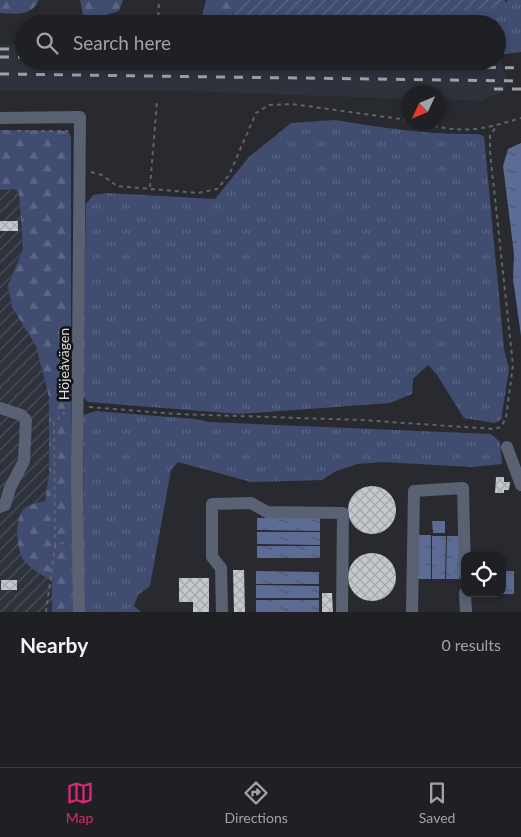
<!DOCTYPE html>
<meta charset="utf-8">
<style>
:root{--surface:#1e2023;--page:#2b2d30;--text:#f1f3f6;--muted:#a1a3a6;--line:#3c3e41;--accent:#db2777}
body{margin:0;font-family:Lato,sans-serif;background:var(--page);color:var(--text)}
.controls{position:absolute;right:15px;bottom:15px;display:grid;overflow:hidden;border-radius:10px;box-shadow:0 2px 8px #0003}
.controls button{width:45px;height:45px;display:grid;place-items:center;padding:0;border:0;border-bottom:1px solid var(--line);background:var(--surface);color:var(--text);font:25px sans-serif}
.compass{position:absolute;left:401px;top:85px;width:45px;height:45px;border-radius:50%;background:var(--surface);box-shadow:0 2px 8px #0003;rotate:226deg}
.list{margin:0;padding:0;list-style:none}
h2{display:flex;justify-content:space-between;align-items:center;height:65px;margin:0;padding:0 20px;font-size:21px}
h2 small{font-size:16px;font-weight:400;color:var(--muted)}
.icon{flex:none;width:28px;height:28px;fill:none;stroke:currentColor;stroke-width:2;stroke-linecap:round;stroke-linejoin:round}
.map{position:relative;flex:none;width:521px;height:612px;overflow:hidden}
.search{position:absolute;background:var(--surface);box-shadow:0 2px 8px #0003;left:15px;right:15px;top:15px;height:55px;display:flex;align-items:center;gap:12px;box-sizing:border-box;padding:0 18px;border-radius:28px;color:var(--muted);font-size:19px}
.sheet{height:155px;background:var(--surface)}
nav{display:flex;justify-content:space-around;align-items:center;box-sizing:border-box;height:70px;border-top:1px solid var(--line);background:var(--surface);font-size:14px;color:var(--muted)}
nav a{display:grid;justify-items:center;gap:2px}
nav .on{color:var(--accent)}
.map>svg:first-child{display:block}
</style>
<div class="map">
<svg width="521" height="612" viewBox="0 0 521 612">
<defs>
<pattern id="industrial-furrows" width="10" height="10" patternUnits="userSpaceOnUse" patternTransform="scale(1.25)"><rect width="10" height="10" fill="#2e323c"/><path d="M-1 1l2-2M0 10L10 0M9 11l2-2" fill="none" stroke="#4c4f58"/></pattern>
<pattern id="grass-tufts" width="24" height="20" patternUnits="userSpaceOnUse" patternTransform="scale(1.25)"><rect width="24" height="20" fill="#404d70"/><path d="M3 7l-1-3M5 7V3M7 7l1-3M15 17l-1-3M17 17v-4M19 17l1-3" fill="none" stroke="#5b6684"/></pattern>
<pattern id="forest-firs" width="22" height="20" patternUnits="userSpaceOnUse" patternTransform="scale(1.25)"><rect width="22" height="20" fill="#404d70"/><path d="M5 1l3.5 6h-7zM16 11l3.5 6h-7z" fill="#5b6684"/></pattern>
<pattern id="garden-furrows" width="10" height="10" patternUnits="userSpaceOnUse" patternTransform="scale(1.25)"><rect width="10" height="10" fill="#404d70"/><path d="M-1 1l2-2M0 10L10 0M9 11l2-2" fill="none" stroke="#5b6684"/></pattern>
<pattern id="water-ripples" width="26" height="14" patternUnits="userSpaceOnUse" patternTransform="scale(1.25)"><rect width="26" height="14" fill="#5d6c94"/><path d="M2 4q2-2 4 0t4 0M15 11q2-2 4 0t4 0" fill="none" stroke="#50576c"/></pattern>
<pattern id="building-cross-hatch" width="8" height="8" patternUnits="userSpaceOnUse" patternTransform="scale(1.25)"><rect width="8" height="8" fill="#c4c7cd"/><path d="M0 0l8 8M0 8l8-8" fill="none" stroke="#a4a6aa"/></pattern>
</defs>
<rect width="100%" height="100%" fill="#282a2f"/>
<!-- built -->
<path fill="#2e323c" d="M0 44 24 45V61H497L499 55 506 77 505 91 481 101 439 99 438 92H408V99L157 90H0Z"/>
<!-- industrial -->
<path fill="url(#industrial-furrows)" d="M15 189 19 193 23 249 8 286 12 307 36 346 49 397V474L45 501 34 504 25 563 52 581V611L39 612H0V190Z"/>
<!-- grass -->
<g fill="url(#grass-tufts)">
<path d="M508 0H521V52L497 55V24H226L234 16 502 5Z"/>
<path d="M335 120C383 128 429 135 478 134L484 136 504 349 509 369 501 420 494 423 464 418 437 375 428 365 413 379 412 394 390 403 239 414 88 402 82 396 86 204 93 195 107 193 215 199 249 157 291 123Z"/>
<path d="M96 411 195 419 209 422 491 434 500 442 502 464 472 467 382 462 357 464 336 471 322 480 251 482 178 462 171 470 150 586 138 595 134 606 141 612H84L83 415Z"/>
</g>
<!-- forest -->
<g fill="url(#forest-firs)">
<path d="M0 0H39C31 17 16 14 0 13Z"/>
<path d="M80 0H123L119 11 103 16 83 15Z"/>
<path d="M206 0H241L234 16 226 24H205L202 16Z"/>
<path d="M0 130 68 131 71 137V424L74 612H52V581C44 576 33 570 26 563 16 554 14 521 23 510 28 504 38 503 45 501L49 474V397L36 346 12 307 8 286 23 249 19 193 15 189 0 190Z"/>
</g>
<!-- garden -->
<path fill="url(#garden-furrows)" d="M238 0H505L506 7 338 22 233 20Z"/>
<!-- water -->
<g fill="url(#water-ripples)">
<path d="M521 143V336L513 279 514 254 503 166 508 149Z"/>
<path d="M257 518H320V531L257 530Z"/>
<path d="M432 521H445V533H433Z"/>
<path d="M257 532H320V545L257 544Z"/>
<rect x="418" y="535" width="13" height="44"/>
<path d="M432 536H446L445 579H432Z"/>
<path d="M447 536H460L459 579H446Z"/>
<rect x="257" y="546" width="63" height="12"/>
<path d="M256 571 319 572V584H256Z"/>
<rect x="502" y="571" width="12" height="23"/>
<path d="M256 585 319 586V598H256Z"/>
<rect x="256" y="600" width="63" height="12"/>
</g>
<!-- building -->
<g fill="url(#building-cross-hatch)">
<rect x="0" y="221" width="18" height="10"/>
<path d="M496 477H504V482H510L509 490H504V493H495Z"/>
<circle cx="372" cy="510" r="24"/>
<circle cx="372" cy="577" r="24"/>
<path d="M233 570H244L245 612H234Z"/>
<path d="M179 578H209V612H193V602H179Z"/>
<rect x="1" y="580" width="16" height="10"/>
<path d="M322 593H332L333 612H322Z"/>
</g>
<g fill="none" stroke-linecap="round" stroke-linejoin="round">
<!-- path -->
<g stroke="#616367" stroke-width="2" stroke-dasharray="4 4" stroke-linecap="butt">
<path d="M158 24 159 0"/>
<path d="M418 122C462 134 478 131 521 118"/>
<path d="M17 131H68"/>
<path d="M91 172 102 175 117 186 198 193 217 189 229 175 256 113 269 105 292 104 408 120"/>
<path d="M150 187 157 101"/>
<path d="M89 407 177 414 361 420 494 429 501 427 506 418 513 365 490 152V135L497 126"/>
<path d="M55 546 54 422 65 412"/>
<path d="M46 612 55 546 66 542"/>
</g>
<!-- minor -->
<g stroke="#5a6172" stroke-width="12">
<path d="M0 118 80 117 77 473 79 612"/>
<path d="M0 408 21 415 26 420 24 461 10 488 5 505 0 507"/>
<path d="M507 447 521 485"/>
<path d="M465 593 466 612"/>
<path d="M222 612 221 568 212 557V504L251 503 267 512 343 513 342 612"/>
<path d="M412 612 414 491 463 488 465 575"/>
</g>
<!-- rail -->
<g stroke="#a0a1a5" stroke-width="3" stroke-dasharray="9 9" stroke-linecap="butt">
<path d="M0 49H24"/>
<path d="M0 57H24"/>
<path d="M181 61 521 68"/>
<path d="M0 74 521 81"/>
<path d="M494 89H521"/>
</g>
</g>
<g text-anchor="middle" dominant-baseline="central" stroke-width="5" stroke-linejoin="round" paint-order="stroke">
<!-- street labels -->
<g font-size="14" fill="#dbdcdf" stroke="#121315">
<text transform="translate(63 364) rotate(-90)">Höjeåvägen</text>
</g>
</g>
</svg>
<div class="controls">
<button><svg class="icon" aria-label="locate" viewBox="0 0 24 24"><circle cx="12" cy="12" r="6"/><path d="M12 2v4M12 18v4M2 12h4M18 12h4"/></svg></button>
</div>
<svg class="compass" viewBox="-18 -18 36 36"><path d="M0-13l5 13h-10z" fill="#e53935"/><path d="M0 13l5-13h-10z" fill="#a1a3a6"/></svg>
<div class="search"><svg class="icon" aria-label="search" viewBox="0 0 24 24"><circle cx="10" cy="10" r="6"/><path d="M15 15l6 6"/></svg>Search here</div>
</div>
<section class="sheet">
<h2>Nearby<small>0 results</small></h2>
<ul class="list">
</ul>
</section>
<nav>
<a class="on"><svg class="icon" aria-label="map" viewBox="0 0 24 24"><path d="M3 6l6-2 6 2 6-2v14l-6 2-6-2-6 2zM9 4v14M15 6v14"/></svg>Map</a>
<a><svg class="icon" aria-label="directions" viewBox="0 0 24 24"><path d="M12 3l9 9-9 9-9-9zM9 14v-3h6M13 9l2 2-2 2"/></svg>Directions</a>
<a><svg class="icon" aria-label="saved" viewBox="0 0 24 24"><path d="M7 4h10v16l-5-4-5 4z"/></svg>Saved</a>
</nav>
